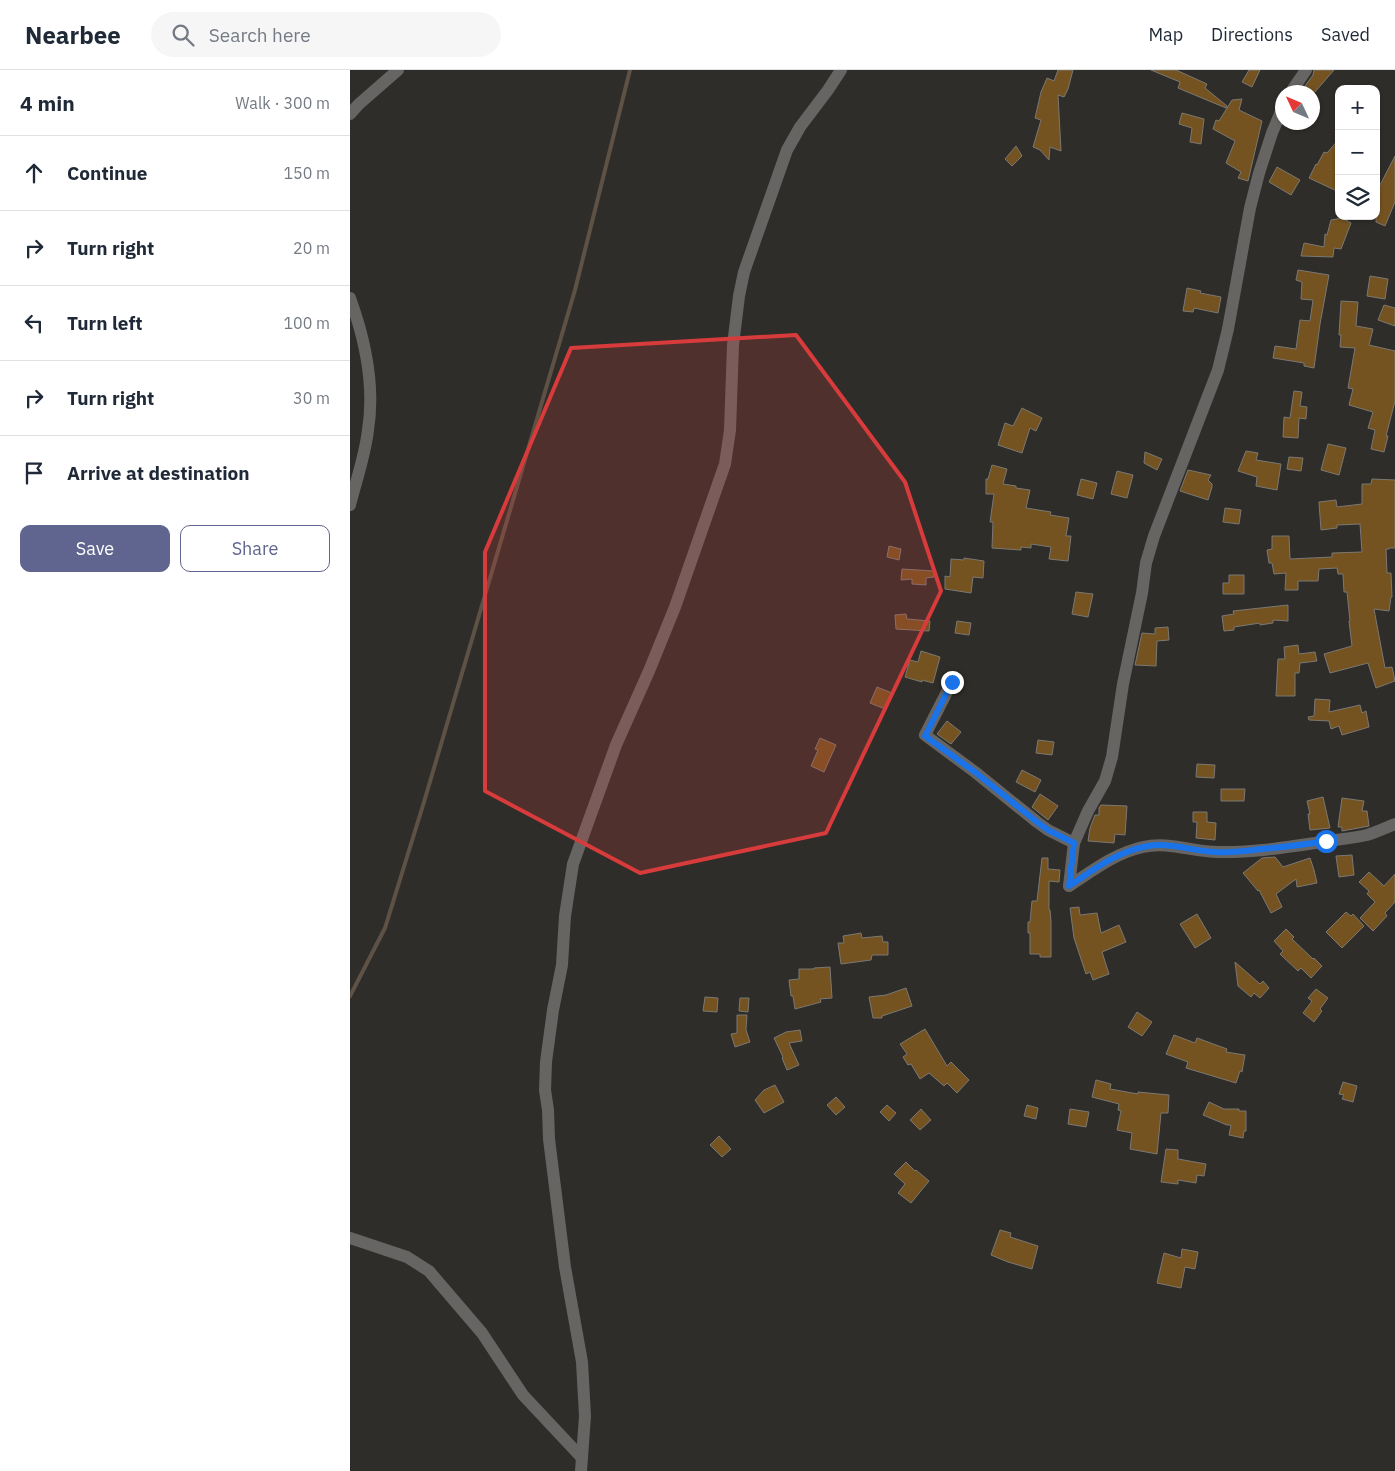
<!DOCTYPE html>
<meta charset="utf-8">
<style>
:root{--surface:#fff;--page:#f6f6f7;--text:#1f2937;--muted:#747a83;--line:#e0e1e3;--accent:#60658f}
body{margin:0;font-family:"IBM Plex Sans",sans-serif;background:var(--page);color:var(--text)}
.controls{position:absolute;right:15px;top:15px;display:grid;overflow:hidden;border-radius:10px;box-shadow:0 1px 4px #0004}
.controls button{width:45px;height:45px;display:grid;place-items:center;padding:0;border:0;border-bottom:1px solid var(--line);background:var(--surface);color:var(--text);font:25px sans-serif}
.compass{position:absolute;left:925px;top:15px;width:45px;height:45px;border-radius:50%;background:var(--surface);box-shadow:0 1px 4px #0004;rotate:314deg}
.stop{position:absolute;width:15px;height:15px;margin:-11px;border:4px solid #1a73e8;border-radius:50%;background:#fff}
.stop.end{background:#1a73e8;border-color:#fff;box-shadow:0 1px 5px #0008}
.list{margin:0;padding:0;list-style:none}
h2{display:flex;justify-content:space-between;align-items:center;height:65px;margin:0;padding:0 20px;font-size:21px}
h2 small{font-size:16px;font-weight:400;color:var(--muted)}
.list li{display:grid;grid-template-columns:32px 1fr auto;gap:15px;align-items:center;box-sizing:border-box;height:75px;padding:0 20px;border-top:1px solid var(--line)}
.list b{display:block;font-size:19px;white-space:nowrap}
.list em{font-size:16px;font-style:normal;color:var(--muted)}
.actions{display:flex;gap:10px;padding:15px 20px}
.actions a{flex:1;padding:11px 0;border:1px solid var(--accent);border-radius:10px;text-align:center;font-size:18px;color:var(--accent)}
.actions .main{background:var(--accent);color:#fff}
.icon{flex:none;width:28px;height:28px;fill:none;stroke:currentColor;stroke-width:2;stroke-linecap:round;stroke-linejoin:round}
.map{position:relative;flex:none;width:1045px;height:1401px;overflow:hidden}
header{display:flex;align-items:center;gap:30px;box-sizing:border-box;height:70px;padding:0 25px;background:var(--surface);border-bottom:1px solid var(--line)}
header strong{font-size:24px}
nav{display:flex;gap:28px;margin-inline-start:auto;font-size:18px}
.search{width:350px;height:45px;background:var(--page);display:flex;align-items:center;gap:12px;box-sizing:border-box;padding:0 18px;border-radius:28px;color:var(--muted);font-size:19px}
main{display:flex}
aside{flex:1;background:var(--surface)}
.map>svg:first-child{display:block}
</style>
<header>
<strong>Nearbee</strong>
<div class="search"><svg class="icon" aria-label="search" viewBox="0 0 24 24"><circle cx="10" cy="10" r="6"/><path d="M15 15l6 6"/></svg>Search here</div>
<nav><a>Map</a><a>Directions</a><a>Saved</a></nav>
</header>
<main>
<aside>
<h2>4 min<small>Walk · 300 m</small></h2>
<ul class="list">
<li><svg class="icon" aria-label="ahead" viewBox="0 0 24 24"><path d="M12 20V5M6 11l6-6 6 6"/></svg><div><b>Continue</b></div><em>150 m</em></li>
<li><svg class="icon" aria-label="right" viewBox="0 0 24 24"><path d="M7 20v-9h11M14 6l5 5-5 5"/></svg><div><b>Turn right</b></div><em>20 m</em></li>
<li><svg class="icon" aria-label="left" viewBox="0 0 24 24"><path d="M17 20v-9H6M10 6l-5 5 5 5"/></svg><div><b>Turn left</b></div><em>100 m</em></li>
<li><svg class="icon" aria-label="right" viewBox="0 0 24 24"><path d="M7 20v-9h11M14 6l5 5-5 5"/></svg><div><b>Turn right</b></div><em>30 m</em></li>
<li><svg class="icon" aria-label="arrive" viewBox="0 0 24 24"><path d="M6 21V4h12l-3 4 3 4H6"/></svg><div><b>Arrive at destination</b></div></li>
</ul>
<div class="actions"><a class="main">Save</a><a>Share</a></div>
</aside>
<div class="map">
<svg width="1045" height="1401" viewBox="0 0 1045 1401">
<rect width="100%" height="100%" fill="#2f2d29"/>
<g fill="none" stroke-linecap="round" stroke-linejoin="round">
<!-- stream -->
<path stroke="#5d5245" stroke-width="4" d="M0 926 35 858 74 732 225 220 280 0"/>
</g>
<!-- building -->
<g fill="#745320" stroke="#7b7874">
<path d="M708 0H723L718 19 714 27 708 25 711 81 700 77 699 90 690 80 683 77 691 50 685 48 691 22 697 8 704 11Z"/>
<path d="M801 0H826L857 14 855 18 877 36 876 38 828 18 830 12Z"/>
<path d="M899 0H910L902 17 892 12Z"/>
<path d="M964 0H984L964 23 955 16 963 5Z"/>
<path d="M892 29 889 40 912 51 898 111 888 108 891 102 876 93 885 71 863 59 866 50 869 51 882 30Z"/>
<path d="M832 43 854 49 851 74 840 72 842 58 829 54Z"/>
<path d="M989 69V122L959 108 966 94 967 95 974 82 977 83Z"/>
<path d="M666 76 672 86 662 96 655 89Z"/>
<path d="M1045 86V132L1035 156 1026 152V115L1029 117Z"/>
<path d="M927 97 950 110 941 125 919 112Z"/>
<path d="M992 148 1001 153 991 179 984 178 983 187 951 186 954 173 974 177 975 164 977 165 981 150Z"/>
<path d="M948 200 979 205 970 254 964 298 954 296V293L923 288 925 276 946 279 950 250 960 251 963 230 951 229 952 212 946 210Z"/>
<path d="M1020 206 1038 209 1035 229 1017 226Z"/>
<path d="M837 218 851 221 850 223 871 227 868 243 844 238 843 242 833 241Z"/>
<path d="M991 231 1008 232 1006 256 1023 259 1019 275 1045 281V331L1036 366H1038L1034 382 1021 379 1025 360 1018 358 1023 342 999 335 1003 319 998 318 1005 278 990 277 991 265H989Z"/>
<path d="M1034 235 1045 238V256L1028 250Z"/>
<path d="M944 321 952 322 950 336 957 337 956 349 949 348 948 368 933 367 934 347 940 348Z"/>
<path d="M672 338 692 348 686 361 680 358 672 383 648 375 655 353 663 356Z"/>
<path d="M978 374 996 378 989 405 971 400Z"/>
<path d="M896 381 908 383 906 390 931 394 927 420 906 416 907 407 888 401Z"/>
<path d="M795 382 812 389 807 400 794 393Z"/>
<path d="M939 387 953 388 951 401 937 399Z"/>
<path d="M642 395 657 399 653 414 666 416V418L680 420 676 438 701 442 700 445 719 448 716 466H721L718 491 699 489 701 477 681 474V478L671 477V480L642 478 643 452H640L644 424H636V409H638Z"/>
<path d="M838 400 861 405 858 410 862 414V417L858 430 830 421Z"/>
<path d="M767 401 783 405 777 428 761 424Z"/>
<path d="M731 409 747 413 743 429 727 425Z"/>
<path d="M1022 409 1045 410V478H1039V479H1036L1037 503H1041L1042 527H1041L1039 541 1024 539 1035 598 1042 597 1045 611 1026 618 1018 593 980 603 974 584 1002 576 999 551H1000L997 522H994L993 504H988L987 498 969 499 968 511H948V520H935L936 503 924 504 922 493H919L917 480 922 479V466H939L940 489 982 487V483L1012 482 1010 454 987 455V458L971 460 969 432 986 430 987 437 1012 434V414H1021Z"/>
<path d="M875 438 891 440 889 454 873 452Z"/>
<path d="M539 476 551 479 549 490 537 487Z"/>
<path d="M614 488 634 491 633 508 623 507 621 523 595 519V506L600 507 601 489 614 490Z"/>
<path d="M552 499 584 501V507L576 508V515L562 514V509L551 510Z"/>
<path d="M879 505H894V524H873V513H879Z"/>
<path d="M726 522 743 524 738 547 722 544Z"/>
<path d="M938 535V551L923 550V553L910 555V553L884 557V560L874 561 872 546 884 544 883 541Z"/>
<path d="M556 544 557 549 580 551 579 561 546 559 545 545Z"/>
<path d="M607 551 621 553 619 565 605 563Z"/>
<path d="M818 557 819 570 807 571 806 596 785 595 792 563 805 564V558Z"/>
<path d="M948 575 949 584 965 582 967 591 950 593 949 603H945V626H926L928 589H935L934 577Z"/>
<path d="M571 581 590 587 583 613 572 610V612L555 607 560 590 568 592Z"/>
<path d="M527 617 542 623 535 639 520 633Z"/>
<path d="M965 629 980 630 979 642 1010 635 1012 643 1016 641 1019 657 992 665 989 656 981 659 979 651 959 650 958 647 964 646Z"/>
<path d="M597 651 611 662 601 674 587 664Z"/>
<path d="M470 668 486 675 474 702 461 696 468 680 465 679Z"/>
<path d="M688 670 704 672 702 685 686 683Z"/>
<path d="M847 694 865 695 864 708 846 707Z"/>
<path d="M672 700 691 710 685 722 666 712Z"/>
<path d="M871 719H895L894 731H871Z"/>
<path d="M690 724 708 736 698 750 682 737Z"/>
<path d="M973 727 980 758 960 760 958 744H960L957 731Z"/>
<path d="M992 728 1014 731 1012 741H1017L1019 756 992 761V757H988Z"/>
<path d="M751 735 777 736 775 765 765 764 764 773 738 771 740 758 745 745H749V738Z"/>
<path d="M843 742H857V752L866 753 865 770 846 768 847 752H843Z"/>
<path d="M1002 785 1004 805 989 807 986 786Z"/>
<path d="M925 787 933 797 960 788 964 800 967 813 947 817 946 809 926 824 932 837 921 843 909 820 908 821 893 803 912 788Z"/>
<path d="M692 788H698V799L710 800 709 812 699 811V840H700L701 851V887H690V884H680V863H678V852H680L682 831H687Z"/>
<path d="M1019 802 1034 816 1045 804V832L1035 843 1037 846 1023 861 1010 848 1025 832 1017 824 1019 821 1009 812Z"/>
<path d="M729 837 730 845 747 843 751 863 769 855 776 872 752 882 759 904 743 910 740 902 736 904 724 868 720 838Z"/>
<path d="M996 842 1001 846 1003 844 1014 856 992 878 976 862Z"/>
<path d="M847 844 861 868 845 878 830 854Z"/>
<path d="M936 859 944 867 942 869 963 889 964 888 972 896 961 908 951 898 948 901 930 884 933 881 924 871Z"/>
<path d="M511 863 512 868 532 866 533 872H538V885H522L521 890 491 894 488 873H494L493 866Z"/>
<path d="M885 892 910 914 913 911 919 918 910 928 904 923 901 927 888 916Z"/>
<path d="M480 897 482 928 470 929 471 932 445 939 443 926H441L439 910 449 909V899H464V898Z"/>
<path d="M556 918 562 936 532 946V948H523L519 927 536 925Z"/>
<path d="M966 919 978 928 970 939 972 941 964 952 953 943 962 931 958 928Z"/>
<path d="M355 927 368 928 367 942 353 941Z"/>
<path d="M390 928H399L398 942 389 941Z"/>
<path d="M787 942 802 952 792 966 778 957Z"/>
<path d="M387 945H397L396 960 400 972 385 977 381 964 387 963Z"/>
<path d="M575 959 597 996 601 992 619 1010 607 1023 597 1013 594 1016 579 1003 570 1009 561 994 558 995 553 987 557 984 550 974Z"/>
<path d="M450 960 452 971 439 973 449 995 437 1000 432 988 433 987 424 968 436 962Z"/>
<path d="M824 965 845 973 847 968 877 979 876 982 895 985 892 1002 890 1001 886 1013 836 998 838 992 816 984Z"/>
<path d="M746 1010 761 1014 760 1019 788 1024V1022L819 1025 818 1043H811L807 1084 780 1079 782 1063 767 1060 771 1041 768 1040 769 1034 742 1027Z"/>
<path d="M993 1012 1007 1016 1003 1032 992 1029 994 1025 989 1024Z"/>
<path d="M425 1015 434 1032 414 1043 405 1030 414 1020Z"/>
<path d="M486 1027 495 1037 486 1045 477 1035Z"/>
<path d="M859 1032 874 1039H889V1041H896V1061H894L893 1068 879 1065 881 1055H877L853 1045Z"/>
<path d="M537 1035 546 1043 539 1051 530 1042Z"/>
<path d="M677 1035 688 1038 686 1049 674 1046Z"/>
<path d="M571 1039 581 1050 570 1060 560 1050Z"/>
<path d="M720 1039 739 1042 736 1057 718 1054Z"/>
<path d="M369 1066 381 1079 372 1087 360 1075Z"/>
<path d="M816 1079 828 1080V1089L856 1094 854 1106 847 1105 846 1113 828 1110V1114L811 1112Z"/>
<path d="M556 1092 565 1101 566 1100 579 1111 561 1133 548 1123 555 1114 544 1104Z"/>
<path d="M650 1160 661 1163 660 1167 688 1176 682 1199 658 1192 641 1185Z"/>
<path d="M832 1179 848 1182 845 1199 835 1197 831 1218 807 1213 814 1183 831 1188Z"/>
</g>
<g fill="none" stroke-linecap="round" stroke-linejoin="round">
<!-- street -->
<g stroke="#666563" stroke-width="12">
<path d="M941 22 956 0"/>
<path d="M0 44 9 34 48 0"/>
<path d="M0 228C15 269 25 316 18 360 15 386 6 411 0 435"/>
<path d="M602 612 575 665 625 702 687 752 698 760 724 773"/>
<path d="M719 816 724 773 738 741 755 711 762 687 773 614 792 523 796 493 804 466 868 300 878 259 900 138 909 103 922 63 932 39"/>
<path d="M719 816C742 801 765 783 793 777 818 771 843 782 868 782 904 783 944 776 979 771 991 769 1004 768 1017 765 1027 762 1035 758 1045 754"/>
<path d="M0 1168 57 1187 79 1201 132 1263 173 1325 232 1388"/>
<path d="M231 1401 235 1346 232 1292 215 1197 199 1069 198 1040 195 1020 196 992 203 940 212 895 215 846 223 794 266 675 299 601 325 537 375 394 380 360 383 275 389 226 394 202 437 80 450 57 478 20 491 0"/>
</g>
</g>
<g fill="none" stroke-linecap="round" stroke-linejoin="round">
<!-- route -->
<path stroke="#1a73e8" stroke-width="6" d="M602 612 575 666 625 702 687 752 698 760 724 773 719 816C742 801 765 783 793 777 817 771 841 781 865 782 880 783 896 781 911 779 933 777 954 775 976 771"/>
</g>
<!-- marked area -->
<path fill="#d83b3b" fill-opacity="0.2" stroke="#d83b3b" stroke-width="4" stroke-linejoin="round" d="M446 265 555 412 591 521 476 763 290 803 135 721V482L221 278Z"/>
</svg>
<div class="controls">
<button>+</button>
<button>−</button>
<button><svg class="icon" aria-label="layers" viewBox="0 0 24 24"><path d="M12 4l9 5-9 5-9-5zM3 14l9 5 9-5"/></svg></button>
</div>
<svg class="compass" viewBox="-18 -18 36 36"><path d="M0-13l5 13h-10z" fill="#e53935"/><path d="M0 13l5-13h-10z" fill="#747a83"/></svg>
<div class="stop" style="left:976px;top:771px"></div>
<div class="stop end" style="left:602px;top:612px"></div>
</div>
</main>
